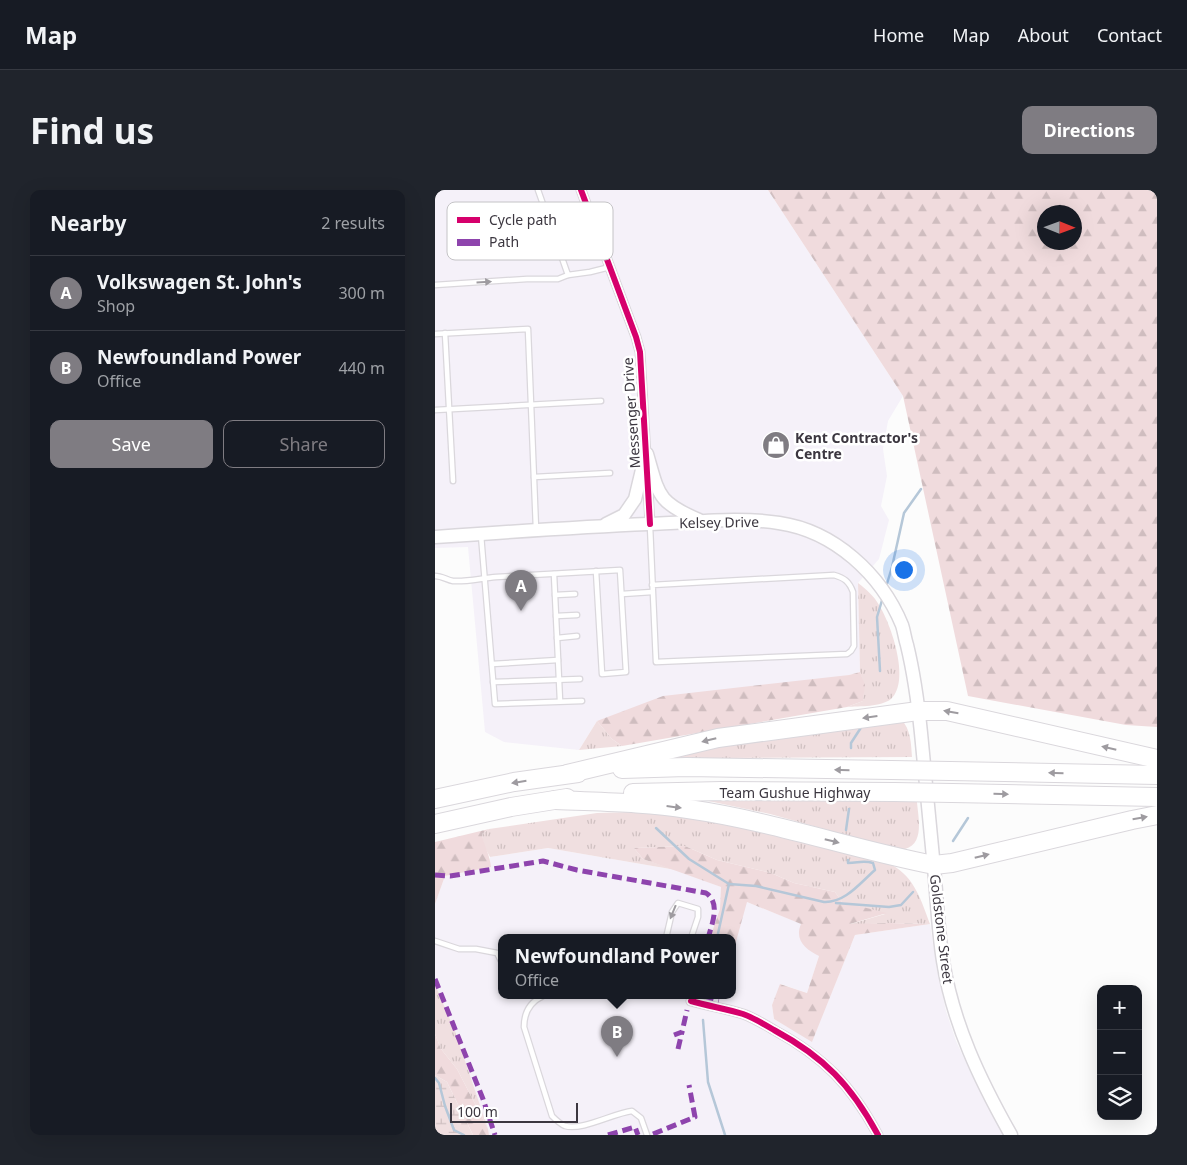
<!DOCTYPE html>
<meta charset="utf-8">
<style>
:root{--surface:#171b24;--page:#20242c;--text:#f1f3f6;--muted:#9ea1a6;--line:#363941;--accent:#7f7c82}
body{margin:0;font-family:"Noto Sans",sans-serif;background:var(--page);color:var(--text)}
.controls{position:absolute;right:15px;bottom:15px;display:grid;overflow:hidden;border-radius:10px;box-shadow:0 5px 20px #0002}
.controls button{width:45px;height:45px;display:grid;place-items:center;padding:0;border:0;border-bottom:1px solid var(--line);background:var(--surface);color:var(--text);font:25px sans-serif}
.compass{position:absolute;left:602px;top:15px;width:45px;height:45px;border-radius:50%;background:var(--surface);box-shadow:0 5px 20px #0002;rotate:91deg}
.scale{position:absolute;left:15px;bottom:12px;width:128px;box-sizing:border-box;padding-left:5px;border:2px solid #3c3740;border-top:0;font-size:14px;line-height:18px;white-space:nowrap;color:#3c3740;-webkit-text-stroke:4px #fff;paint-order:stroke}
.you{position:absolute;left:468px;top:379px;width:18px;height:18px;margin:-12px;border:4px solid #fff;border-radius:50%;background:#1a73e8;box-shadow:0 0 0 8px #1a73e833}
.badge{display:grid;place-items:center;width:32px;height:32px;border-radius:50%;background:var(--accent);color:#fff;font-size:16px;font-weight:700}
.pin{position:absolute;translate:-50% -41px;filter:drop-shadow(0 1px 2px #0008)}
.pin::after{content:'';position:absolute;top:26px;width:18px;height:15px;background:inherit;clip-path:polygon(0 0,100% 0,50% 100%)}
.popup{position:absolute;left:63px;top:744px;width:238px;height:65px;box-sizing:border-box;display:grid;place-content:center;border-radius:10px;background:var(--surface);filter:drop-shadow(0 1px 4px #0005);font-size:16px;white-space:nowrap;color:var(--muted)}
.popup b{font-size:19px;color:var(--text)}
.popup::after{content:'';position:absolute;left:50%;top:100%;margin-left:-10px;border:10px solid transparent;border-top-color:var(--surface)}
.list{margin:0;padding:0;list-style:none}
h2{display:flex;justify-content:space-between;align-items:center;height:65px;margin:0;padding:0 20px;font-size:21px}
h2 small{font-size:16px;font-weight:400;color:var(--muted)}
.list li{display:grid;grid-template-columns:32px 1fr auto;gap:15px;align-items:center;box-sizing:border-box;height:75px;padding:0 20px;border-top:1px solid var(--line)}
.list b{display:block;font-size:19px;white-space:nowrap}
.list p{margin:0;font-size:16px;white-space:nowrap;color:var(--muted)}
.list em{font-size:16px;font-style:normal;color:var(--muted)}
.actions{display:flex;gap:10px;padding:15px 20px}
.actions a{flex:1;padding:11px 0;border:1px solid var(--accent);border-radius:10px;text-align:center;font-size:18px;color:var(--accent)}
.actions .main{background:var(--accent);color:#fff}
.icon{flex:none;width:28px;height:28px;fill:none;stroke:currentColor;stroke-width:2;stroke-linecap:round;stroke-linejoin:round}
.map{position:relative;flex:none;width:722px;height:945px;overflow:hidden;border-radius:10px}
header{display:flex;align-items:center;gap:30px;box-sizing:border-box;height:70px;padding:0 25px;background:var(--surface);border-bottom:1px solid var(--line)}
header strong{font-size:24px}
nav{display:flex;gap:28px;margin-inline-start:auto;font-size:18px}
.intro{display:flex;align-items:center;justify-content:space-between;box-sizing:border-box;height:120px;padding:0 30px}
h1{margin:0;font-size:35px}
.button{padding:12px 22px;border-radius:10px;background:var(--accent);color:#fff;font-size:18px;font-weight:700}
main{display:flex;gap:30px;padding:0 30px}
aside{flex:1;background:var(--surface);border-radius:10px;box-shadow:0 5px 20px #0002}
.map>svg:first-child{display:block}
</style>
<header>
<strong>Map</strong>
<nav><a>Home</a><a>Map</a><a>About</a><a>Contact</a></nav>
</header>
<div class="intro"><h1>Find us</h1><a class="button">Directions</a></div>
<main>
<aside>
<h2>Nearby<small>2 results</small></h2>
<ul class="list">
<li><span class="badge">A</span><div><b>Volkswagen St. John's</b><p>Shop</p></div><em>300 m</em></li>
<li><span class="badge">B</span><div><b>Newfoundland Power</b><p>Office</p></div><em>440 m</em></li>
</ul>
<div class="actions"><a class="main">Save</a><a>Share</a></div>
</aside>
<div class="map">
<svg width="722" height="945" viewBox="0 0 722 945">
<defs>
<pattern id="grass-tufts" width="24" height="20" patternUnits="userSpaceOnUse" patternTransform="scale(1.25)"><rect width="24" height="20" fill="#f0dfe0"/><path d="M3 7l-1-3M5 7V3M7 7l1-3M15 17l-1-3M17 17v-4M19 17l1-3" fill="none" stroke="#cfc0c1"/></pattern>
<pattern id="forest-firs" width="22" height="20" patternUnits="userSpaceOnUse" patternTransform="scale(1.25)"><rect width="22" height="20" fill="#f0dbdd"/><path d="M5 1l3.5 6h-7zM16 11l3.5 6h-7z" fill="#cfbdbf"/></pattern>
<pattern id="wetland-marsh" width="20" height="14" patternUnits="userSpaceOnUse" patternTransform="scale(1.25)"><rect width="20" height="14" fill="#f0dfe0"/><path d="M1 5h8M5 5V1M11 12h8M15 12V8" fill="none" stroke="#cfc0c1"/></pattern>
</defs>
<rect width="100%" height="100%" fill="#fcfcfc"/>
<!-- built -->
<g fill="#f5f1f9" fill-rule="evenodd">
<path d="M0 0H333L468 206 453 231 448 259 452 286 446 316 454 330 444 369 423 393 425 482 414 485 162 531 144 560 69 552 50 542 33 357 0 358Z"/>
<path d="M113 658 241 680 286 697 312 712 367 734 384 766 372 803 346 794 337 815 339 829 377 851 420 745 495 734 502 780 511 821 521 851 535 881 569 945H54L20 841 0 794V714L10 686 55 677V667ZM67 748H297V806H67Z"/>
</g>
<!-- grass -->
<g fill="url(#grass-tufts)">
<path d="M423 393C431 399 439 406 444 415 456 434 476 491 456 509 446 517 425 516 412 517L428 511 429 495 425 482Z"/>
<path d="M466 529C476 540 476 553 477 567L286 568 195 571 246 561Z"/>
<path d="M162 531 177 549 187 556 144 560Z"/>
<path d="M264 609 396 610 482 612C483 626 490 654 470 659 466 660 459 658 454 657L335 624Z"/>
<path d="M199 622 262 627 311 636 457 675C480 688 486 710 495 734L454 733 412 735 450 724 407 712 400 702 359 693 336 683 282 670 250 656 199 658 208 669 241 680 113 658 55 667 49 656 47 644 54 639 162 623Z"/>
<path d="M0 794 20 841 53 939 22 879 6 859 0 844Z"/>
</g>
<!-- forest -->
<g fill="url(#forest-firs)" fill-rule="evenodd">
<path d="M333 0H722V537L691 535 533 506 468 206ZM640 22V52H610V22Z"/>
<path d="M425 482 430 495 428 511 412 517 187 556 177 549 162 531 228 506 414 485Z"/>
<path d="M54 639 47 644C49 656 55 665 56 677L10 686 0 714V652Z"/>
<path d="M250 656 282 670 336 683 359 693 400 702 407 712 452 723 415 734 454 733 495 734 420 745 377 852 339 829 337 815 345 794 372 803 384 766C371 760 359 750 366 734L312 712 297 766V748H275L285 719 286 697 208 669 199 658Z"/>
<path d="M0 844 6 859 22 879 53 939 54 945H38L12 892 0 885Z"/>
</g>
<!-- wetland -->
<path fill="url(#wetland-marsh)" d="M0 885 12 892 38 945H0Z"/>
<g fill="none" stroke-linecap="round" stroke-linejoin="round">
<!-- stream -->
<g stroke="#b5c7d8" stroke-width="2.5">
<path d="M451 397 457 377 469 323 486 299"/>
<path d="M445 481 442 427 448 407"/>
<path d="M416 558V553L427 536"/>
<path d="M221 638 254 669 294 694 282 748"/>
<path d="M411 640 414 619"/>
<path d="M518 651 533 628"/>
<path d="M294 694 321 696 389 712C410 713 425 693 440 680L438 673C428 670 423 673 413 673V670"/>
<path d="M401 713 454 717 466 715 478 702"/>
<path d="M268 830 273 892 290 945"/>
<path d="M0 888 4 893 10 916 19 940 29 945"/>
</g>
<!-- service casing -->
<g stroke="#dad7dc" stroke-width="7">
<g id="service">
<path d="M103 0 133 85 155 82 175 77"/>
<path d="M0 95 92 89H123L133 85"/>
<path d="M10 143 18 291"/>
<path d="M0 144 93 139 101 339"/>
<path d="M0 220 166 211"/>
<path d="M99 287 175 283"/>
<path d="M215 336 221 472 412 464 416 461 419 456 418 402C414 391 409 388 399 385L217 395"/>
<path d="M46 345 60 514 147 511"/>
<path d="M119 384 125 511"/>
<path d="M0 386C7 386 12 390 18 391 32 392 47 388 61 387 102 385 144 382 185 380L191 482 167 484 161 381"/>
<path d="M187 404 217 402"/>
<path d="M120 405 140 404"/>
<path d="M121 426 142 425"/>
<path d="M122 448 142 446"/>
<path d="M57 474 123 470"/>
<path d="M58 492 145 489"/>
<path d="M231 748 237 722 243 713 263 719V727L256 748"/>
<path d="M0 751 24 759H41L62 763 67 773"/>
<path d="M108 806C95 812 89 822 89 837L117 926C121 930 125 934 130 936 147 941 179 923 197 921L206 928 212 945"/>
</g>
</g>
<!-- minor casing -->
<g stroke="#dad7dc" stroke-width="11">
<g id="minor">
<path d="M146 0 201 147 205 162 215 334"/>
<path d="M256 811C273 816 292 819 308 824 319 828 329 834 339 840 389 867 416 895 443 945"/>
</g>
</g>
<!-- secondary casing -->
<g stroke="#dad7dc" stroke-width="15">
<g id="secondary">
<path d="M212 264C224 305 222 312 264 330"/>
<path d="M171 334 189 325 200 309 211 263"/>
<path d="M0 347C71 342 142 337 213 334 257 333 300 326 344 333 399 341 446 384 467 435 469 441 470 449 472 455 479 484 483 513 486 543 490 588 495 633 499 678 502 709 503 740 508 771 518 834 545 890 576 945"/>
</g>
</g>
<!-- motorway casing -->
<g stroke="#dad7dc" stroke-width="20">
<g id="motorway">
<path d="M187 579 251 577 456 580"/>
<path d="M515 581 722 585"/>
<path d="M132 584 283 548 483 521H512L722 569"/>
<path d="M198 603 287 601 459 602"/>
<path d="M517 603 722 607"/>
<path d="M0 609 79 592 143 583"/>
<path d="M120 610C165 612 209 612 253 619 337 631 417 659 499 675L517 673 697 630 722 625"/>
<path d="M0 634 76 617 132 608"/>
</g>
</g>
<!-- service -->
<use href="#service" stroke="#fff" stroke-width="4.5"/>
<!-- minor -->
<use href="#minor" stroke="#fff" stroke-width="9"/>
<!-- secondary -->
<use href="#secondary" stroke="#fff" stroke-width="12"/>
<!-- motorway -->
<use href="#motorway" stroke="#fff" stroke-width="18"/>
<!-- motorway-bridge casing -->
<g stroke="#dad7dc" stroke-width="20" stroke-linecap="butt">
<g id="motorway-bridge">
<path d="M456 580 515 581"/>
<path d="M459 602 517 603"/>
</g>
</g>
<!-- motorway-bridge -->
<use href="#motorway-bridge" stroke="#fff" stroke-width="18"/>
<!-- quiet -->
<g stroke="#8e44ad" stroke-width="5" stroke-dasharray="10 5" stroke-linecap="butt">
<path d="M0 685 15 686 108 671 142 680 271 703C286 713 277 734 273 748"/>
<path d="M0 789 48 909 60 945"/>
<path d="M269 806 284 810"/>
<path d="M239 845 247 842 252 820"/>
<path d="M243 859 247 842"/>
<path d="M218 944 260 927 254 895"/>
<path d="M173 945 200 937 203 945"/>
</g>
<!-- cycleway casing -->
<g stroke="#fff" stroke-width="9">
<g id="cycleway">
<path d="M146 0 201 147 205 162 215 334"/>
<path d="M256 811C273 816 292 819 308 824 319 828 329 834 339 840 389 867 416 895 443 945"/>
</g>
</g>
<!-- cycleway -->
<use href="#cycleway" stroke="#d6006c" stroke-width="6"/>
</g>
<!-- one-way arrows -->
<defs><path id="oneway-solid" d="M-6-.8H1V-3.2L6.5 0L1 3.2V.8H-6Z" transform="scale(1.25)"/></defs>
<g fill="#9e9ba0">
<use href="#oneway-solid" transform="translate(49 92) rotate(-4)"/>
<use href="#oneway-solid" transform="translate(516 522) rotate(-170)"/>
<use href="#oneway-solid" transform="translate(435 527) rotate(172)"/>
<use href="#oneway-solid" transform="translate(274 550) rotate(166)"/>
<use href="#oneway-solid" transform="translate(674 558) rotate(-167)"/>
<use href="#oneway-solid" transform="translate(407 580) rotate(-179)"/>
<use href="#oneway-solid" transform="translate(621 583) rotate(-179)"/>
<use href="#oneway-solid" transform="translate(84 592) rotate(171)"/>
<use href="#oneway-solid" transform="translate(566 604) rotate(1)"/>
<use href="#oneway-solid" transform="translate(239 617) rotate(7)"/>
<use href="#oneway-solid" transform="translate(705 628) rotate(-10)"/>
<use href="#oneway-solid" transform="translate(397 651) rotate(14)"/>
<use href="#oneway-solid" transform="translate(547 666) rotate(-14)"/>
<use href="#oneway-solid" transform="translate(238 722) rotate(112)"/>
</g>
<!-- icons -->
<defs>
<g id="shop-disc" transform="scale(1.4375)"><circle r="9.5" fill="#7f7c82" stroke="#fff"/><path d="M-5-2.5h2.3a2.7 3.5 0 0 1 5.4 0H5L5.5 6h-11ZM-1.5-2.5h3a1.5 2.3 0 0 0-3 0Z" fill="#fff"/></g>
</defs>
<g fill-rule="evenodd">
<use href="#shop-disc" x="341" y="255"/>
</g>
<g text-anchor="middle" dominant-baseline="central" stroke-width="5" stroke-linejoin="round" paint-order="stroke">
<!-- street labels -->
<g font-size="14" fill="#3c3740" stroke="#fff">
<text transform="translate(196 223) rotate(-94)">Messenger Drive</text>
<text transform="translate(284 332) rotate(-1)">Kelsey Drive</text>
<text x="360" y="602">Team Gushue Highway</text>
<text transform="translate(507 739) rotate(83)">Goldstone Street</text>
</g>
<!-- poi labels -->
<g font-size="14" font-weight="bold" fill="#3c3740" stroke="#fff" text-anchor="start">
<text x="360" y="247">Kent Contractor's<tspan x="360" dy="16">Centre</tspan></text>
</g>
</g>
<!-- legend -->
<rect x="12" y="12" width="166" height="58" rx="8" fill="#fff" stroke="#c4c3c6" stroke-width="1"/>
<rect x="22" y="27" width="23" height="6" fill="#d6006c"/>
<rect x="22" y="49" width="23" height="7" fill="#8e44ad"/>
<g font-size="14" fill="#3c3740">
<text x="54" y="35">Cycle path</text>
<text x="54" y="57">Path</text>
</g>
</svg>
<div class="controls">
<button>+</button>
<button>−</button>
<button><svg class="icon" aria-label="layers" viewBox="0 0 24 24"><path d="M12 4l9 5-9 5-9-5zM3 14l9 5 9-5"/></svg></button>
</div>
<svg class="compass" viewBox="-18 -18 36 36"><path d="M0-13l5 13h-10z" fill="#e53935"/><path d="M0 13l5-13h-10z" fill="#9ea1a6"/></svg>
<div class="scale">100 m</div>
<div class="you"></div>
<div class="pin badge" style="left:86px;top:421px">A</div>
<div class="pin badge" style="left:182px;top:867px">B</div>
<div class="popup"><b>Newfoundland Power</b>Office</div>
</div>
</main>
